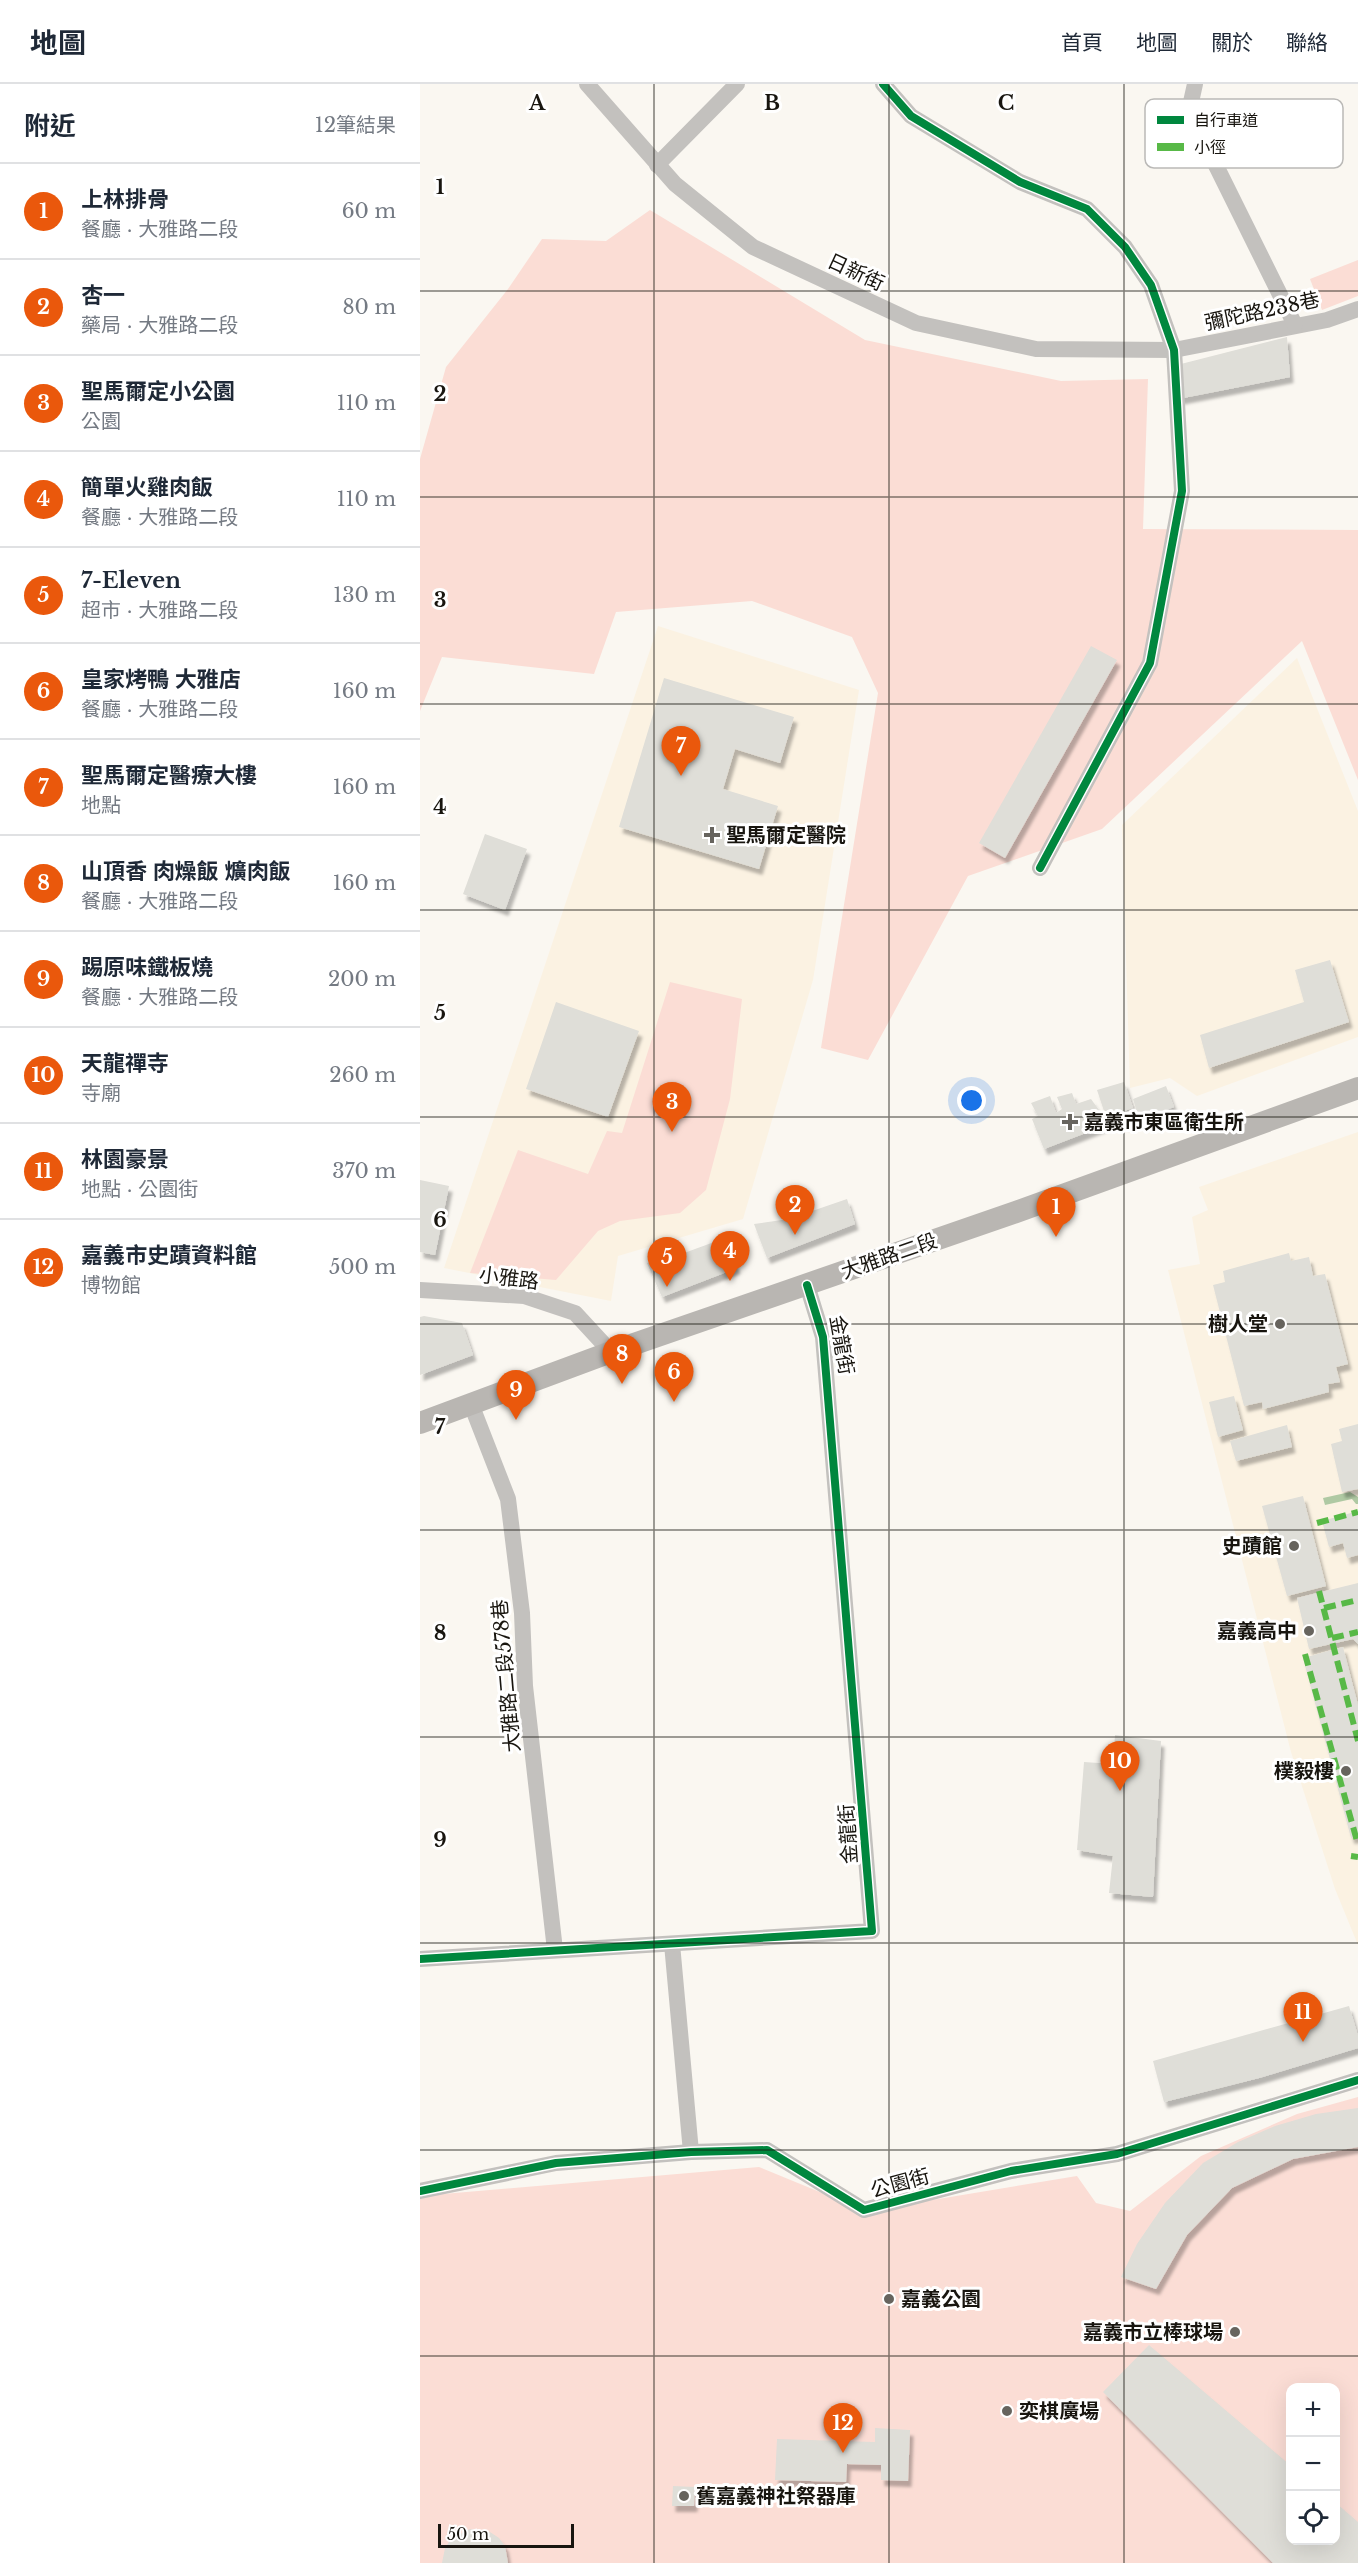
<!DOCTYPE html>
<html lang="zh-TW">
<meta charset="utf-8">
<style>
:root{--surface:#fff;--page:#f6f6f7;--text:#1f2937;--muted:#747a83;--line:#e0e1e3;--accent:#ea580c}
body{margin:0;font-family:"Libre Baskerville","Noto Sans TC",serif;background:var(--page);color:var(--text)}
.controls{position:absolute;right:18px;bottom:18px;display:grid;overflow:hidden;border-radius:12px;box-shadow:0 6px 24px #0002}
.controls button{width:54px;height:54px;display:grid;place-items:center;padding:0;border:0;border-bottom:2px solid var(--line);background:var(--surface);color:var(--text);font:30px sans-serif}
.scale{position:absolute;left:18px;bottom:15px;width:136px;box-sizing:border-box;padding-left:6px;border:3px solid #18150f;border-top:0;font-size:16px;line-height:21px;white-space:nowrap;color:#18150f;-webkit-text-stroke:4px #fff;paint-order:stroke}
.you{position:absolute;left:552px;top:1017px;width:21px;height:21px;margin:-15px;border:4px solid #fff;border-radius:50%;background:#1a73e8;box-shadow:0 0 0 9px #1a73e833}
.badge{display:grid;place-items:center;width:39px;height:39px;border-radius:50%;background:var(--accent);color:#fff;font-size:20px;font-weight:700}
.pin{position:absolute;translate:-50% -50px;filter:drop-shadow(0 2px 3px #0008)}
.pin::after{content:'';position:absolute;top:32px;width:21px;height:18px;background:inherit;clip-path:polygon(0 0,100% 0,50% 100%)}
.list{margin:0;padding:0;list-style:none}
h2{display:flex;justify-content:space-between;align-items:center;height:78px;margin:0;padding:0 24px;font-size:26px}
h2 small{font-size:20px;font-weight:400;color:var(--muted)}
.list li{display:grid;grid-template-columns:39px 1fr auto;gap:18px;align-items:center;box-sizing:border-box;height:96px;padding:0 24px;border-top:2px solid var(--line)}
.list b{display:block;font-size:22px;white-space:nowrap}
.list p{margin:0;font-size:20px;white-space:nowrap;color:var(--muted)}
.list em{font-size:20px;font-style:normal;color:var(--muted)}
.icon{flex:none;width:33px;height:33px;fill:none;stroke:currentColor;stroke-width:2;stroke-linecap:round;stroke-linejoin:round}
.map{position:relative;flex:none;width:938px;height:2479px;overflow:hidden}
header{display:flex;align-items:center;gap:36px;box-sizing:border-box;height:84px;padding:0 30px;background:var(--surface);border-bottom:2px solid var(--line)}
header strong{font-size:28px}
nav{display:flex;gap:33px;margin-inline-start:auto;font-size:21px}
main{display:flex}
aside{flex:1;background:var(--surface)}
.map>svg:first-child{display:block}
</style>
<header>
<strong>地圖</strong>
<nav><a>首頁</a><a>地圖</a><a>關於</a><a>聯絡</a></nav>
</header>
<main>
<aside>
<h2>附近<small>12筆結果</small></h2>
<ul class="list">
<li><span class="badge">1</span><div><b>上林排骨</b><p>餐廳 · 大雅路二段</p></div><em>60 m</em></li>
<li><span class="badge">2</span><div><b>杏一</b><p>藥局 · 大雅路二段</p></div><em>80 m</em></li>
<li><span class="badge">3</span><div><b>聖馬爾定小公園</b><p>公園</p></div><em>110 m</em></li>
<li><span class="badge">4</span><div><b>簡單火雞肉飯</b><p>餐廳 · 大雅路二段</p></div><em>110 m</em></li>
<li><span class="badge">5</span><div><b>7-Eleven</b><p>超市 · 大雅路二段</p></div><em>130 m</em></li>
<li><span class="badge">6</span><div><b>皇家烤鴨 大雅店</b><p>餐廳 · 大雅路二段</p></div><em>160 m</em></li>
<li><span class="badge">7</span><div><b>聖馬爾定醫療大樓</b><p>地點</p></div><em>160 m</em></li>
<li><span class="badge">8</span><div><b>山頂香 肉燥飯 爌肉飯</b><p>餐廳 · 大雅路二段</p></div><em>160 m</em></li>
<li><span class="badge">9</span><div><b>踢原味鐵板燒</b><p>餐廳 · 大雅路二段</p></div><em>200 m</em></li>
<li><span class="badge">10</span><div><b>天龍禪寺</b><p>寺廟</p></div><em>260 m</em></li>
<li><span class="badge">11</span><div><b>林園豪景</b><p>地點 · 公園街</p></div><em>370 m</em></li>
<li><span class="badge">12</span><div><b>嘉義市史蹟資料館</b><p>博物館</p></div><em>500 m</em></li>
</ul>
</aside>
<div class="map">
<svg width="938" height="2479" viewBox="0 0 938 2479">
<defs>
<filter id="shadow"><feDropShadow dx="3.5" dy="6" stdDeviation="1.5" flood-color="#0004"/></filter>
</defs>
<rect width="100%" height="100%" fill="#faf7f1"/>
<!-- built -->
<g fill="#fbf2e2">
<path d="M238 542 439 606 393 896 323 1135 198 1172 191 1217 24 1184Z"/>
<path d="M877 574 938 727V953L777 1012 750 994 710 1004 702 741Z"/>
<path d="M938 1048V1861L915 1805 871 1668 748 1186 780 1180 772 1133 788 1126 779 1103Z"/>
</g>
<!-- green -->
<g fill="#fbddd5" fill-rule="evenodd">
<path d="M230 126 445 256 641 297 728 295 723 445 938 446V696L882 557 682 745 548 792 448 976 401 964 458 609 432 553 332 517 196 528 174 590 22 573 0 627V375L26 283 88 205 122 155 186 157Z"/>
<path d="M938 176V212L902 226 890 195Z"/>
<path d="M250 898 322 915 310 1015 286 1106 260 1129 200 1137 178 1147 136 1196 50 1189 98 1066 168 1090 187 1047 202 1049Z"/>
<path d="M938 2013V2479H0V2112L339 2083 446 2127 657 2092 676 2119 710 2127 781 2072 877 2030ZM870 2304H916V2456H870Z"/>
</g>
<!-- water -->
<path fill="#afc9a3" d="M930 1408 938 1413V1420H936L932 1415 905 1421 903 1414Z"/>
<!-- building -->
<g fill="#dfded8" filter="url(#shadow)">
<path d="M867 253 870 293 758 315 757 281Z"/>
<path d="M671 562 697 576 585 774 559 759Z"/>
<path d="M244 594 374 633 360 679 315 665 303 705 358 722 339 785 199 743Z"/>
<path d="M65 750 107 765 85 826 43 810Z"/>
<path d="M910 876 929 938 789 984 780 951 884 918 875 886Z"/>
<path d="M136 918 219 947 188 1033 106 1005Z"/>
<path d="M704 998 713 1024 686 1033 677 1006Z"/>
<path d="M746 1002 754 1023 706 1041 702 1030 716 1025 713 1015Z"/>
<path d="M652 1009 656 1020 671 1015 689 1040 624 1065 612 1035 618 1032 611 1019 630 1012 636 1029 642 1025 637 1013Z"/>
<path d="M0 1096 29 1102 15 1171 0 1168Z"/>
<path d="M427 1115 435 1140 347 1174 334 1140 369 1135Z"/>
<path d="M305 1154 317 1184 242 1213 227 1179 256 1172Z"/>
<path d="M869 1169 871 1177 889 1173 893 1192 905 1190 928 1280 916 1283 920 1298 908 1300 909 1308 843 1325 842 1318 824 1322 793 1201 805 1198 803 1187Z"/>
<path d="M4 1232 42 1239 53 1271 0 1291V1233Z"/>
<path d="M814 1312 823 1346 798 1353 789 1318Z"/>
<path d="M938 1340V1405L922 1408 911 1360 922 1357 919 1345Z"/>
<path d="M867 1341 872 1363 816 1377 810 1357Z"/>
<path d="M883 1412 906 1502 867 1512 842 1422Z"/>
<path d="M938 1427V1471L927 1474 923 1459 909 1463 902 1437Z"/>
<path d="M938 1499V1560L933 1555 889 1565 877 1514Z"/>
<path d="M923 1563 938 1621V1753L931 1754 883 1574Z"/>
<path d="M695 1651 741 1657 733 1813 689 1809 693 1772 657 1766 664 1678 693 1680Z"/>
<path d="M929 1922 938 1952V1964L839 1994 744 2018 733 1977Z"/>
<path d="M938 2024V2063L873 2075 812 2104 767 2151 736 2205 701 2193 717 2160 745 2119 783 2079 818 2058 855 2042 896 2030Z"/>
<path d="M729 2261 870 2381V2456H916V2419L938 2438V2479H853L683 2308Z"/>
<path d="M455 2344 490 2346 488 2397 461 2396V2381L427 2380 426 2398 355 2396 357 2355 455 2358Z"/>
<path d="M253 2402 275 2403 274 2422H252Z"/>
<path d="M50 2445 70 2448 79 2454 85 2462 88 2479H22L25 2464 31 2455Z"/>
</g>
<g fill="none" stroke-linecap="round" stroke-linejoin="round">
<!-- minor -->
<g stroke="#c3c1be" stroke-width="16">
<path d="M167 0 255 100 333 163 496 239 616 265 754 266 907 236 938 225"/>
<path d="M463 0 491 32 600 98 667 125 705 163 731 201 754 266 762 407 730 579 620 784"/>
<path d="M775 0 769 27 875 241"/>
<path d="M237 81 317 0"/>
<path d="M0 1206 104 1212 155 1229 191 1268"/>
<path d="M51 1320 88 1415 102 1529 105 1602 135 1866"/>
<path d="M252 1860 271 2068"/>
<path d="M0 1875 452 1847 403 1253 387 1201"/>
<path d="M0 2107 136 2079 271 2068 347 2066 444 2126 591 2087 697 2070 938 1996"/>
</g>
<!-- secondary -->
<path stroke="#b9b6b2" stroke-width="22" d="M0 1339 191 1268 596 1128 938 1004"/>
<!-- quiet -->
<g stroke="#58b947" stroke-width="6" stroke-dasharray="12 6" stroke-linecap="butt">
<path d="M897 1439 938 1428"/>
<path d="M899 1507 938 1657"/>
<path d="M904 1524 938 1516"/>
<path d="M912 1554 938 1548"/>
<path d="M885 1570 937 1757"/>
<path d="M931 1772 938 1773"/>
</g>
<!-- cycleway casing -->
<g stroke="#fff" stroke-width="11">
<g id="cycleway">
<path d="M463 0 491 32 600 98 667 125 705 163 731 201 754 266 762 407 730 579 620 784"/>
<path d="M0 1875 452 1847 403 1253 387 1201"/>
<path d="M0 2107 136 2079 271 2068 347 2066 444 2126 591 2087 697 2070 938 1996"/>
</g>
</g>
<!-- cycleway -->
<use href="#cycleway" stroke="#00873e" stroke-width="8"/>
</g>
<!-- grid -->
<path fill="none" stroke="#18150f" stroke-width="1.5" stroke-opacity="0.55" d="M234 0V2479M469 0V2479M704 0V2479M0 207H938M0 413H938M0 620H938M0 826H938M0 1033H938M0 1240H938M0 1446H938M0 1653H938M0 1859H938M0 2066H938M0 2272H938"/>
<!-- markers -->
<g fill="#67645e" stroke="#fff" stroke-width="2">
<path d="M289 742h6v6h6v6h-6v6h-6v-6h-6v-6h6z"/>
<path d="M647 1029h6v6h6v6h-6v6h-6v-6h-6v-6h6z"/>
<circle cx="860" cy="1240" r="6"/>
<circle cx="874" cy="1462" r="6"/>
<circle cx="889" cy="1547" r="6"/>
<circle cx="926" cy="1687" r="6"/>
<circle cx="469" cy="2215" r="6"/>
<circle cx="815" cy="2248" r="6"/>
<circle cx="587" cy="2327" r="6"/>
<circle cx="264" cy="2412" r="6"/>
</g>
<g text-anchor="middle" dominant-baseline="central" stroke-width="6" stroke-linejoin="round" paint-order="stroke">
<!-- street labels -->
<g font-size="20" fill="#18150f" stroke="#fff">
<text transform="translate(436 188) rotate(25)">日新街</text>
<text transform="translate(842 227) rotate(-12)">彌陀路238巷</text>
<text transform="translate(469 1172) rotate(-19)">大雅路二段</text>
<text transform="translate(89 1194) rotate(7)">小雅路</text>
<text transform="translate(422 1261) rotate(80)">金龍街</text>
<text transform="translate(86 1592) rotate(-95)">大雅路二段578巷</text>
<text transform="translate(428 1750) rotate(-94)">金龍街</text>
<text transform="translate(480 2099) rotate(-15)">公園街</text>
</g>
<!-- poi labels -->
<g font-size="20" font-weight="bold" fill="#18150f" stroke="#fff" text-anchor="start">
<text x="306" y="751">聖馬爾定醫院</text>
<text x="664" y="1038">嘉義市東區衛生所</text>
<text x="848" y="1240" text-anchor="end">樹人堂</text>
<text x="862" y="1462" text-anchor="end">史蹟館</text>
<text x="877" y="1547" text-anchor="end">嘉義高中</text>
<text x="914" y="1687" text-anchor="end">樸毅樓</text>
<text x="481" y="2215">嘉義公園</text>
<text x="803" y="2248" text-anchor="end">嘉義市立棒球場</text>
<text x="599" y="2327">奕棋廣場</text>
<text x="276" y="2412">舊嘉義神社祭器庫</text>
</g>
</g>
<!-- legend -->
<rect x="725" y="15" width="198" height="69" rx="9" fill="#fff" stroke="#bab9b7" stroke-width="1.5"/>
<rect x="737" y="32" width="27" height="8" fill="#00873e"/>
<rect x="737" y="59" width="27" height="8" fill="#58b947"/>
<g font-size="16" fill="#18150f">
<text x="774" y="42">自行車道</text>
<text x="774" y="69">小徑</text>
</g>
<g font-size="20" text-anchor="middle" font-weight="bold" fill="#18150f" stroke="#fff" stroke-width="6" stroke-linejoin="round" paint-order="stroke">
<text x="117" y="26">A</text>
<text x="352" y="26">B</text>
<text x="586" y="26">C</text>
<text x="20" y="110">1</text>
<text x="20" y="317">2</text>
<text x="20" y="523">3</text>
<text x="20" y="730">4</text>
<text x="20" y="936">5</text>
<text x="20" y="1143">6</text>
<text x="20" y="1350">7</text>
<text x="20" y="1556">8</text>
<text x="20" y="1763">9</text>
</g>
</svg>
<div class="controls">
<button>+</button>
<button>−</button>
<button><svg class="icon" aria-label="locate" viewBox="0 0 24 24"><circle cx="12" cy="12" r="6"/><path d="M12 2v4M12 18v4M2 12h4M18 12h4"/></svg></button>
</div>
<div class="scale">50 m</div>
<div class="you"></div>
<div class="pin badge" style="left:636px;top:1153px">1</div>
<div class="pin badge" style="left:375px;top:1151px">2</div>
<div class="pin badge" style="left:252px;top:1048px">3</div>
<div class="pin badge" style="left:310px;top:1197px">4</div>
<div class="pin badge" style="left:247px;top:1203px">5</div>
<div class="pin badge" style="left:254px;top:1318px">6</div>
<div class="pin badge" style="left:261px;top:692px">7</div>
<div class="pin badge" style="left:202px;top:1300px">8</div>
<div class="pin badge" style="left:96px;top:1336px">9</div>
<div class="pin badge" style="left:700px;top:1707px">10</div>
<div class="pin badge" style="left:883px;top:1958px">11</div>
<div class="pin badge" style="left:423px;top:2369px">12</div>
</div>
</main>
